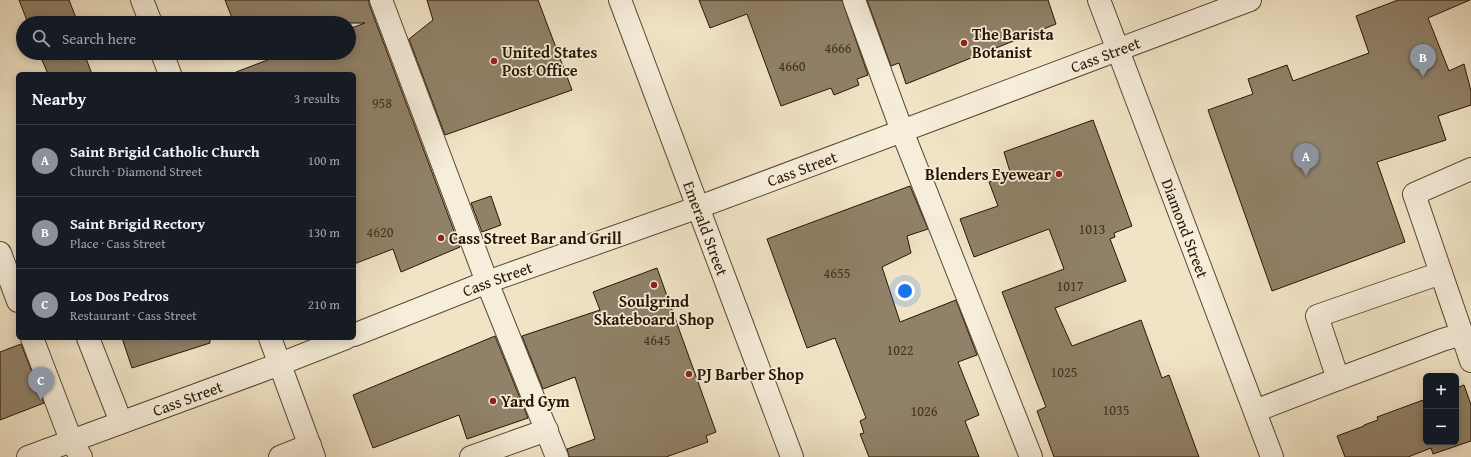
<!DOCTYPE html>
<meta charset="utf-8">
<style>
:root{--surface:#171b24;--page:#20242c;--text:#f1f3f6;--muted:#9ea1a6;--line:#363941;--accent:#8c9099}
body{margin:0;font-family:"Gentium Book Plus",serif;background:var(--page);color:var(--text)}
.controls{position:absolute;right:12px;bottom:12px;display:grid;overflow:hidden;border-radius:6px;box-shadow:0 2px 10px #0003}
.controls button{width:36px;height:36px;display:grid;place-items:center;padding:0;border:0;border-bottom:1px solid var(--line);background:var(--surface);color:var(--text);font:20px sans-serif}
.you{position:absolute;left:905px;top:291px;width:14px;height:14px;margin:-10px;border:3px solid #fff;border-radius:50%;background:#1a73e8;box-shadow:0 0 0 6px #1a73e833}
.badge{display:grid;place-items:center;width:26px;height:26px;border-radius:50%;background:var(--accent);color:#fff;font-size:13px;font-weight:700}
.pin{position:absolute;translate:-50% -33px;filter:drop-shadow(0 1px 2px #0008)}
.pin::after{content:'';position:absolute;top:21px;width:14px;height:12px;background:inherit;clip-path:polygon(0 0,100% 0,50% 100%)}
.list{margin:0;padding:0;list-style:none}
h2{display:flex;justify-content:space-between;align-items:center;height:52px;margin:0;padding:0 16px;font-size:17px}
h2 small{font-size:13px;font-weight:400;color:var(--muted)}
.list li{display:grid;grid-template-columns:26px 1fr auto;gap:12px;align-items:center;box-sizing:border-box;height:72px;padding:0 16px;border-top:1px solid var(--line)}
.list b{display:block;font-size:15px;white-space:nowrap}
.list p{margin:0;font-size:13px;white-space:nowrap;color:var(--muted)}
.list em{font-size:13px;font-style:normal;color:var(--muted)}
.icon{flex:none;width:22px;height:22px;fill:none;stroke:currentColor;stroke-width:2;stroke-linecap:round;stroke-linejoin:round}
.map{position:relative;flex:none;width:1471px;height:457px;overflow:hidden}
.search{position:absolute;background:var(--surface);box-shadow:0 2px 10px #0003;left:16px;top:16px;width:340px;height:44px;display:flex;align-items:center;gap:10px;box-sizing:border-box;padding:0 14px;border-radius:22px;color:var(--muted);font-size:15px}
.panel{position:absolute;background:var(--surface);box-shadow:0 2px 10px #0003;left:16px;top:72px;width:340px;height:268px;border-radius:6px}
.map>svg:first-child{display:block}
</style>
<div class="map">
<svg width="1471" height="457" viewBox="0 0 1471 457">
<rect width="100%" height="100%" fill="#f1e4c6"/>
<filter id="stains"><feTurbulence type="fractalNoise" baseFrequency=".005" numOctaves="4"/><feColorMatrix values="0 0 0 0 .2 0 0 0 0 .09 0 0 0 0 .02 0 0 0 .5 -.17"/></filter>
<radialGradient id="worn" r=".72"><stop offset=".6" stop-color="#630" stop-opacity="0"/><stop offset="1" stop-color="#630" stop-opacity=".3"/></radialGradient>
<!-- building -->
<g fill="#908168" stroke="#261602">
<path d="M19 0H69L78 23H28Z"/>
<path d="M225 0H369V4L460 247 401 272 393 249 354 264V74H236V72L286 53H349V29L365 23H234Z"/>
<path d="M427 0H538L572 90 445 135 409 39 433 20Z"/>
<path d="M699 0H842L868 75 857 79 859 85 834 95 831 88 781 106 747 14 710 28Z"/>
<path d="M867 0H1048L1056 24 906 84 899 63 891 66Z"/>
<path d="M1398 0H1470L1428 18 1449 71 1464 64 1471 91V105L1438 116 1446 140 1377 162 1405 242 1272 291 1208 110 1253 94 1248 79 1287 65 1293 81 1369 53 1356 16Z"/>
<path d="M39 53H84L92 74H48Z"/>
<path d="M1093 120 1132 226 1114 233 1115 237 1110 239 1126 281 1055 308 1072 346 1141 320 1162 378 1169 375 1199 457H1054L1037 411 1046 407 1002 292 1064 269 1049 229 974 257 960 219 998 206 989 182 1011 175 1004 152Z"/>
<path d="M910 186 928 229 907 236 911 253 882 267 900 322 956 300 977 355 958 362 979 415 965 421 979 457H869L860 434 864 433 860 421 866 418 835 338 807 348 767 239Z"/>
<path d="M491 196 501 225 482 232 471 203Z"/>
<path d="M657 268 716 432 706 436 708 442 666 457H569L567 449 595 439 575 377 543 389 522 336 600 310 593 292Z"/>
<path d="M495 336 528 418 467 439 459 415 373 448 353 395Z"/>
<path d="M122 338H210V343L132 368Z"/>
<path d="M21 344 44 403 0 420V352Z"/>
<path d="M1464 385 1471 405V441L1433 454 1431 448 1408 457H1345L1337 436 1364 426V425L1378 420 1377 417 1426 399V442H1456V388Z"/>
</g>
<g fill="none" stroke-linecap="round" stroke-linejoin="round">
<!-- minor casing -->
<g stroke="#594a33" stroke-width="24">
<g id="minor">
<path d="M142 0 151 23"/>
<path d="M381 0 487 282 557 457"/>
<path id="s1" d="M620 0 792 457"/>
<path d="M854 0 902 131 1031 457"/>
<path id="s2" d="M1099 0 1272 457"/>
<path d="M162 53 170 74"/>
<path d="M0 253 18 301"/>
<path d="M1441 273 1462 334"/>
<path id="s3" d="M354 335 487 282 699 207 902 131 1250 0"/>
<path d="M32 338 71 440 81 457"/>
<path d="M88 338 121 422"/>
<path d="M270 338 314 457"/>
<path d="M1338 379 1317 316 1441 273 1414 194 1471 169"/>
<path d="M1255 411 1338 379 1442 340 1462 334 1471 361"/>
<path id="s4" d="M28 457 280 364 346 338"/>
<path d="M280 457 310 445"/>
<path d="M471 457 547 430"/>
</g>
</g>
<!-- minor -->
<use href="#minor" stroke="#f6edda" stroke-width="22"/>
</g>
<!-- markers -->
<g fill="#8f2418" stroke="#f6edda" stroke-width="1.5">
<circle cx="964" cy="43" r="4"/>
<circle cx="494" cy="61" r="4"/>
<circle cx="1059" cy="174" r="4"/>
<circle cx="441" cy="238" r="4"/>
<circle cx="654" cy="285" r="4"/>
<circle cx="689" cy="374" r="4"/>
<circle cx="493" cy="401" r="4"/>
</g>
<g text-anchor="middle" dominant-baseline="central" stroke-width="3.5" stroke-linejoin="round" paint-order="stroke">
<!-- number labels -->
<g font-size="14" fill="#40311c">
<text x="838" y="48">4666</text>
<text x="792" y="66">4660</text>
<text x="382" y="103">958</text>
<text x="1092" y="229">1013</text>
<text x="380" y="232">4620</text>
<text x="837" y="273">4655</text>
<text x="1070" y="286">1017</text>
<text x="657" y="340">4645</text>
<text x="900" y="350">1022</text>
<text x="1064" y="372">1025</text>
<text x="1116" y="410">1035</text>
<text x="924" y="411">1026</text>
</g>
<!-- poi labels -->
<g font-size="16" font-weight="bold" fill="#261602" stroke="#f6edda" text-anchor="start">
<text x="972" y="34">The Barista<tspan x="972" dy="18">Botanist</tspan></text>
<text x="502" y="52">United States<tspan x="502" dy="18">Post Office</tspan></text>
<text x="1051" y="174" text-anchor="end">Blenders Eyewear</text>
<text x="449" y="238">Cass Street Bar and Grill</text>
<text x="654" y="301" text-anchor="middle">Soulgrind<tspan x="654" dy="18">Skateboard Shop</tspan></text>
<text x="697" y="374">PJ Barber Shop</text>
<text x="501" y="401">Yard Gym</text>
</g>
<!-- street labels -->
<g font-size="16" fill="#261602" stroke="#f6edda">
<text stroke="none"><textPath href="#s3" startOffset="802">Cass Street</textPath></text>
<text stroke="none"><textPath href="#s3" startOffset="478">Cass Street</textPath></text>
<text stroke="none"><textPath href="#s1" startOffset="244">Emerald Street</textPath></text>
<text stroke="none"><textPath href="#s2" startOffset="244">Diamond Street</textPath></text>
<text stroke="none"><textPath href="#s3" startOffset="154">Cass Street</textPath></text>
<text stroke="none"><textPath href="#s4" startOffset="170">Cass Street</textPath></text>
</g>
</g>
<rect width="100%" height="100%" filter="url(#stains)"/>
<rect width="100%" height="100%" fill="url(#worn)"/>
</svg>
<div class="controls">
<button>+</button>
<button>−</button>
</div>
<div class="you"></div>
<div class="pin badge" style="left:1306px;top:176px">A</div>
<div class="pin badge" style="left:1423px;top:77px">B</div>
<div class="pin badge" style="left:41px;top:400px">C</div>
<div class="search"><svg class="icon" aria-label="search" viewBox="0 0 24 24"><circle cx="10" cy="10" r="6"/><path d="M15 15l6 6"/></svg>Search here</div>
<section class="panel">
<h2>Nearby<small>3 results</small></h2>
<ul class="list">
<li><span class="badge">A</span><div><b>Saint Brigid Catholic Church</b><p>Church · Diamond Street</p></div><em>100 m</em></li>
<li><span class="badge">B</span><div><b>Saint Brigid Rectory</b><p>Place · Cass Street</p></div><em>130 m</em></li>
<li><span class="badge">C</span><div><b>Los Dos Pedros</b><p>Restaurant · Cass Street</p></div><em>210 m</em></li>
</ul>
</section>
</div>
